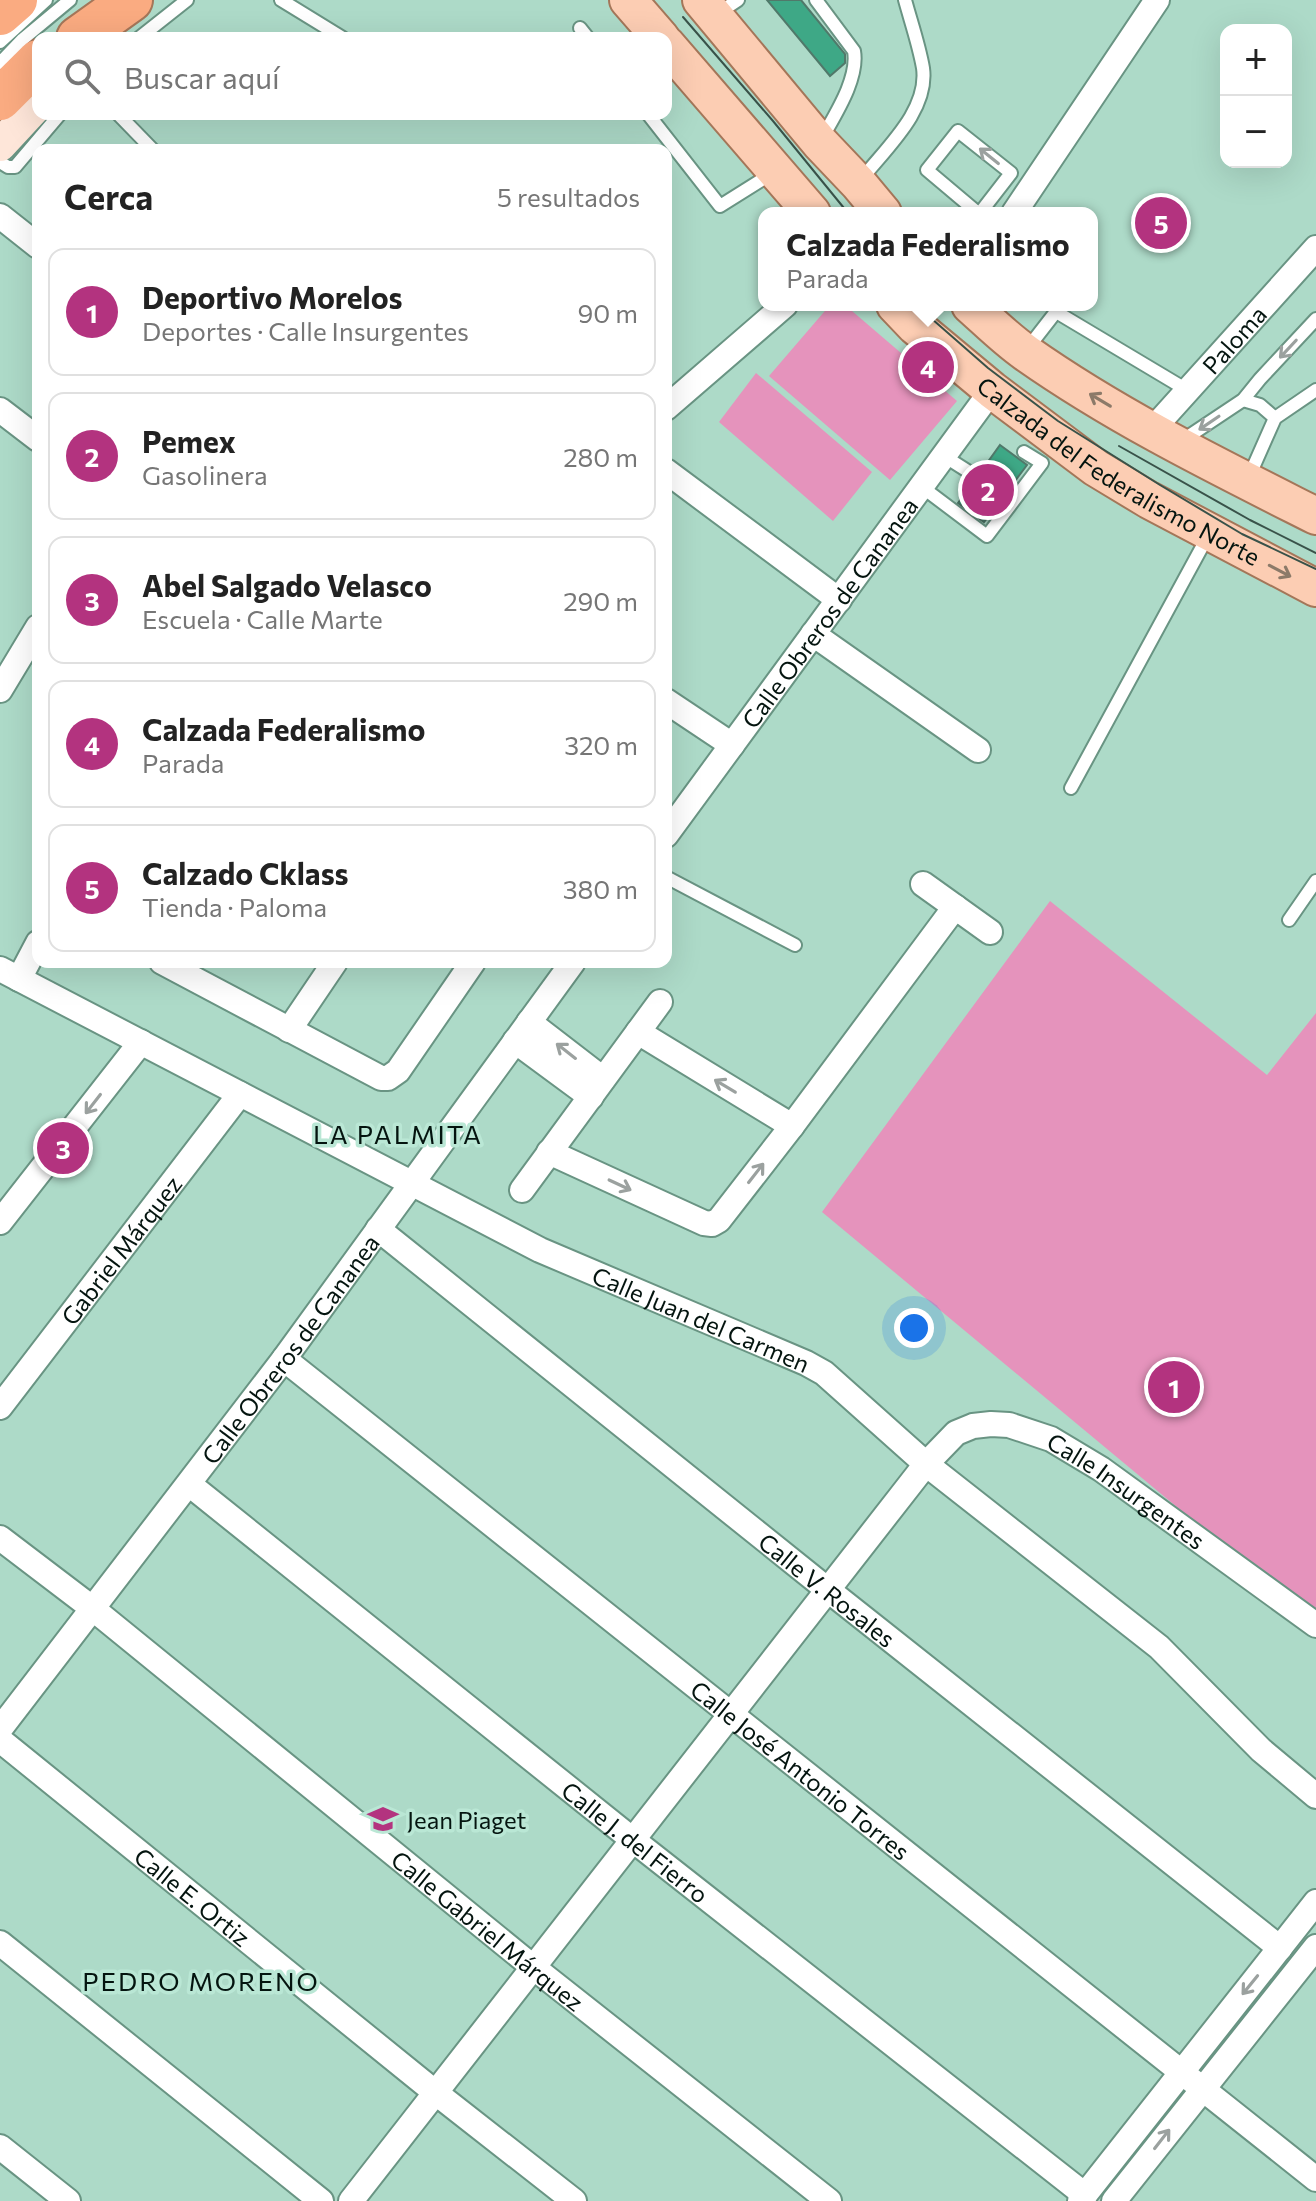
<!DOCTYPE html>
<html lang="es">
<meta charset="utf-8">
<style>
:root{--surface:#fff;--page:#f2f2f2;--text:#222;--muted:#767676;--line:#e0e0e0;--accent:#b3337f}
body{margin:0;font-family:Commissioner,sans-serif;background:var(--page);color:var(--text)}
.controls{position:absolute;right:24px;top:24px;display:grid;overflow:hidden;border-radius:16px;box-shadow:0 8px 32px #0002}
.controls button{width:72px;height:72px;display:grid;place-items:center;padding:0;border:0;border-bottom:2px solid var(--line);background:var(--surface);color:var(--text);font:40px sans-serif}
.you{position:absolute;left:914px;top:1328px;width:28px;height:28px;margin:-20px;border:6px solid #fff;border-radius:50%;background:#1a73e8;box-shadow:0 0 0 12px #1a73e833}
.badge{display:grid;place-items:center;width:52px;height:52px;border-radius:50%;background:var(--accent);color:#fff;font-size:26px;font-weight:700}
.pin{position:absolute;translate:-50% -50%;border:4px solid #fff;box-shadow:0 2px 8px #0006}
.popup{position:absolute;left:758px;top:207px;width:340px;height:104px;box-sizing:border-box;display:grid;place-content:center;border-radius:16px;background:var(--surface);filter:drop-shadow(0 2px 6px #0005);font-size:26px;white-space:nowrap;color:var(--muted)}
.popup b{font-size:30px;color:var(--text)}
.popup::after{content:'';position:absolute;left:50%;top:100%;margin-left:-16px;border:16px solid transparent;border-top-color:var(--surface)}
.list{margin:0;padding:0;list-style:none}
h2{display:flex;justify-content:space-between;align-items:center;height:104px;margin:0;padding:0 32px;font-size:34px}
h2 small{font-size:26px;font-weight:400;color:var(--muted)}
.list li{display:grid;grid-template-columns:52px 1fr auto;gap:24px;align-items:center;box-sizing:border-box;height:128px;margin:0 16px 16px;padding:0 16px;border:2px solid var(--line);border-radius:16px}
.list b{display:block;font-size:30px;white-space:nowrap}
.list p{margin:0;font-size:26px;white-space:nowrap;color:var(--muted)}
.list em{font-size:26px;font-style:normal;color:var(--muted)}
.icon{flex:none;width:44px;height:44px;fill:none;stroke:currentColor;stroke-width:2;stroke-linecap:round;stroke-linejoin:round}
.map{position:relative;flex:none;width:1316px;height:2201px;overflow:hidden}
.search{position:absolute;background:var(--surface);box-shadow:0 8px 32px #0002;left:32px;top:32px;width:640px;height:88px;display:flex;align-items:center;gap:20px;box-sizing:border-box;padding:0 28px;border-radius:16px;color:var(--muted);font-size:30px}
.panel{position:absolute;background:var(--surface);box-shadow:0 8px 32px #0002;left:32px;top:144px;width:640px;height:824px;border-radius:16px}
.map>svg:first-child{display:block}
</style>
<div class="map">
<svg width="1316" height="2201" viewBox="0 0 1316 2201">
<rect width="100%" height="100%" fill="#addac8"/>
<!-- green -->
<g fill="#e593bc">
<path d="M830 305H845L957 401 890 480 769 376Z"/>
<path d="M756 373 872 472 833 521 719 422Z"/>
<path d="M1050 901 1267 1075 1316 1013V1615L1243 1562 822 1212Z"/>
</g>
<!-- building -->
<g fill="#3ea886" stroke="#50796a" stroke-width="2">
<path d="M767 0H801L845 54V63L830 76Z"/>
<path d="M1000 445 1027 465 984 522 958 503 972 484 977 486 984 482 986 477 982 470Z"/>
</g>
<g fill="none" stroke-linecap="round" stroke-linejoin="round">
<!-- lane casing -->
<g stroke="#699483" stroke-width="16">
<g id="lane">
<path d="M281 0 343 38"/>
<path d="M816 0 854 51C859 79 834 116 821 140"/>
<path d="M726 8 738 0"/>
<path d="M580 28 588 38"/>
<path d="M139 38 187 0"/>
<path d="M0 42 46 0"/>
<path d="M0 63 23 39 70 0"/>
<path d="M118 114 153 150"/>
<path d="M648 114 720 206 763 179"/>
<path d="M0 162 8 167H15L60 114"/>
<path d="M860 181C885 149 929 111 923 68 919 45 911 22 905 0"/>
<path d="M978 213 927 170 958 131 1011 173 980 213"/>
<path d="M1027 349 1055 313H1058L1187 390"/>
<path d="M1243 400 1260 405 1275 418"/>
<path d="M1183 440 1243 400 1260 379 1316 319"/>
<path d="M944 456 977 477"/>
<path d="M1248 479 1275 418 1316 390"/>
<path d="M922 487 987 536 1042 463 1024 452"/>
<path d="M1071 788 1209 534"/>
<path d="M666 877 795 945"/>
<path d="M1289 920 1316 881"/>
</g>
</g>
<!-- street casing -->
<g stroke="#699483" stroke-width="28">
<g id="street">
<path d="M1014 213 1157 0"/>
<path d="M0 216 38 246"/>
<path d="M666 408 785 305"/>
<path d="M0 410 38 439"/>
<path id="s1" d="M1152 430 1316 248"/>
<path d="M666 471 839 600"/>
<path d="M813 634 978 750"/>
<path d="M0 690 38 627"/>
<path d="M666 701 732 745"/>
<path id="s2" d="M666 835 992 390"/>
<path d="M923 884 990 932"/>
<path d="M162 962 381 1078H388L398 1071 473 962"/>
<path id="s3" d="M0 969 540 1250 806 1363 824 1373 926 1464 1159 1647 1261 1750 1316 1796"/>
<path d="M19 979 38 943"/>
<path d="M529 1022 603 1079"/>
<path d="M289 1030 335 962"/>
<path d="M638 1032 792 1126"/>
<path d="M515 1041 591 1097"/>
<path d="M549 1152 704 1223 712 1224 719 1220 792 1126 955 907"/>
<path d="M522 1190 660 1002"/>
<path d="M0 1222 141 1042"/>
<path id="s4" d="M378 1229 828 1590 1280 1948"/>
<path id="s5" d="M284 1359 1316 2179"/>
<path id="s6" d="M0 1407 240 1094"/>
<path id="s7" d="M189 1484 633 1840 1085 2195"/>
<path id="s8" d="M0 1538 92 1608 533 1967 829 2201"/>
<path id="s9" d="M0 1729 284 1359 573 962"/>
<path id="s10" d="M0 1740 436 2093 574 2201"/>
<path d="M0 1943 321 2201"/>
<path d="M0 2147 68 2201"/>
<path id="s11" d="M351 2201 926 1464 956 1433 973 1426 991 1424 1009 1425 1051 1439 1101 1469 1316 1625"/>
<path d="M1080 2201 1316 1902"/>
<path d="M1114 2201 1316 1947"/>
</g>
</g>
<!-- secondary casing -->
<g stroke="#699483" stroke-width="36">
<path id="secondary" d="M0 145 38 104"/>
</g>
<!-- primary casing -->
<g stroke="#a47659" stroke-width="40">
<g id="primary">
<path d="M628 0 661 38"/>
<path d="M701 0 820 143 858 183 883 213"/>
<path d="M666 44 812 213"/>
<path id="s12" d="M895 305 915 326 992 390 1096 468 1149 500 1316 588"/>
<path d="M970 305C988 321 1006 339 1026 353 1117 417 1217 466 1316 516"/>
</g>
</g>
<!-- highway casing -->
<g stroke="#a47659" stroke-width="46">
<g id="highway">
<path d="M0 14 16 0"/>
<path d="M78 38 131 0"/>
<path d="M0 99 38 61"/>
</g>
</g>
<!-- lane -->
<use href="#lane" stroke="#fff" stroke-width="12"/>
<!-- street -->
<use href="#street" stroke="#fff" stroke-width="24"/>
<!-- secondary -->
<use href="#secondary" stroke="#fee6d9" stroke-width="32"/>
<!-- primary -->
<use href="#primary" stroke="#fccdb3" stroke-width="36"/>
<!-- highway -->
<use href="#highway" stroke="#faab81" stroke-width="42"/>
<!-- tram -->
<g stroke="#395249" stroke-width="2">
<path d="M683 17 773 121 848 213"/>
<path d="M916 305 988 368 1058 421 1160 485 1242 534 1316 569"/>
<path d="M1119 446 1250 520 1316 553"/>
</g>
</g>
<!-- one-way arrows -->
<defs><path id="oneway-shaft" d="M-6 0H5M1.5-3L5.5 0L1.5 3" fill="none" stroke-width="1.6" stroke-linecap="round" stroke-linejoin="round" transform="scale(2)"/></defs>
<g stroke="#9ba19f">
<use href="#oneway-shaft" transform="translate(989 156) rotate(-141)"/>
<use href="#oneway-shaft" transform="translate(1288 349) rotate(133)"/>
<use href="#oneway-shaft" transform="translate(1209 423) rotate(146)"/>
<use href="#oneway-shaft" transform="translate(566 1051) rotate(-142)"/>
<use href="#oneway-shaft" transform="translate(725 1086) rotate(-149)"/>
<use href="#oneway-shaft" transform="translate(93 1104) rotate(128)"/>
<use href="#oneway-shaft" transform="translate(756 1173) rotate(-52)"/>
<use href="#oneway-shaft" transform="translate(620 1185) rotate(25)"/>
<use href="#oneway-shaft" transform="translate(1250 1985) rotate(129)"/>
<use href="#oneway-shaft" transform="translate(1162 2139) rotate(-52)"/>
</g>
<g stroke="#8c7a69">
<use href="#oneway-shaft" transform="translate(1100 400) rotate(-149)"/>
<use href="#oneway-shaft" transform="translate(1280 571) rotate(28)"/>
</g>
<!-- icons -->
<defs>
<g id="school-bare" transform="scale(2.4)"><path d="M0-5L7-2L0 1L-7-2ZM-4 1L0 2.5L4 1V4Q0 6-4 4Z" fill="#b3337f" stroke="#bae7d5" stroke-width="2.5" paint-order="stroke"/></g>
</defs>
<g fill-rule="evenodd">
<use href="#school-bare" x="383" y="1819"/>
</g>
<g text-anchor="middle" dominant-baseline="central" stroke-width="7" stroke-linejoin="round" paint-order="stroke">
<!-- street labels -->
<g font-size="24" fill="#04140f" stroke="#bae7d5">
<text stroke="none"><textPath href="#s1" startOffset="122">Paloma</textPath></text>
<text stroke="none"><textPath href="#s12" startOffset="280">Calzada del Federalismo Norte</textPath></text>
<text stroke="none"><textPath href="#s2" startOffset="276">Calle Obreros de Cananea</textPath></text>
<text stroke="none"><textPath href="#s6" startOffset="198">Gabriel Márquez</textPath></text>
<text stroke="none"><textPath href="#s3" startOffset="784">Calle Juan del Carmen</textPath></text>
<text stroke="none"><textPath href="#s9" startOffset="478">Calle Obreros de Cananea</textPath></text>
<text stroke="none"><textPath href="#s11" startOffset="1168">Calle Insurgentes</textPath></text>
<text stroke="none"><textPath href="#s4" startOffset="576">Calle V. Rosales</textPath></text>
<text stroke="none"><textPath href="#s5" startOffset="660">Calle José Antonio Torres</textPath></text>
<text stroke="none"><textPath href="#s7" startOffset="572">Calle J. del Fierro</textPath></text>
<text stroke="none"><textPath href="#s10" startOffset="248">Calle E. Ortiz</textPath></text>
<text stroke="none"><textPath href="#s8" startOffset="626">Calle Gabriel Márquez</textPath></text>
</g>
<!-- poi labels -->
<g font-size="24" fill="#04140f" stroke="#bae7d5" text-anchor="start">
<text x="407" y="1819">Jean Piaget</text>
</g>
<!-- neighbourhood labels -->
<g font-size="26" letter-spacing="2" fill="#04140f" stroke="#bae7d5">
<text x="398" y="1133">LA PALMITA</text>
<text x="201" y="1980">PEDRO MORENO</text>
</g>
</g>
</svg>
<div class="controls">
<button>+</button>
<button>−</button>
</div>
<div class="you"></div>
<div class="pin badge" style="left:1174px;top:1387px">1</div>
<div class="pin badge" style="left:988px;top:490px">2</div>
<div class="pin badge" style="left:63px;top:1148px">3</div>
<div class="pin badge" style="left:928px;top:367px">4</div>
<div class="popup"><b>Calzada Federalismo</b>Parada</div>
<div class="pin badge" style="left:1161px;top:223px">5</div>
<div class="search"><svg class="icon" aria-label="search" viewBox="0 0 24 24"><circle cx="10" cy="10" r="6"/><path d="M15 15l6 6"/></svg>Buscar aquí</div>
<section class="panel">
<h2>Cerca<small>5 resultados</small></h2>
<ul class="list">
<li><span class="badge">1</span><div><b>Deportivo Morelos</b><p>Deportes · Calle Insurgentes</p></div><em>90 m</em></li>
<li><span class="badge">2</span><div><b>Pemex</b><p>Gasolinera</p></div><em>280 m</em></li>
<li><span class="badge">3</span><div><b>Abel Salgado Velasco</b><p>Escuela · Calle Marte</p></div><em>290 m</em></li>
<li><span class="badge">4</span><div><b>Calzada Federalismo</b><p>Parada</p></div><em>320 m</em></li>
<li><span class="badge">5</span><div><b>Calzado Cklass</b><p>Tienda · Paloma</p></div><em>380 m</em></li>
</ul>
</section>
</div>
